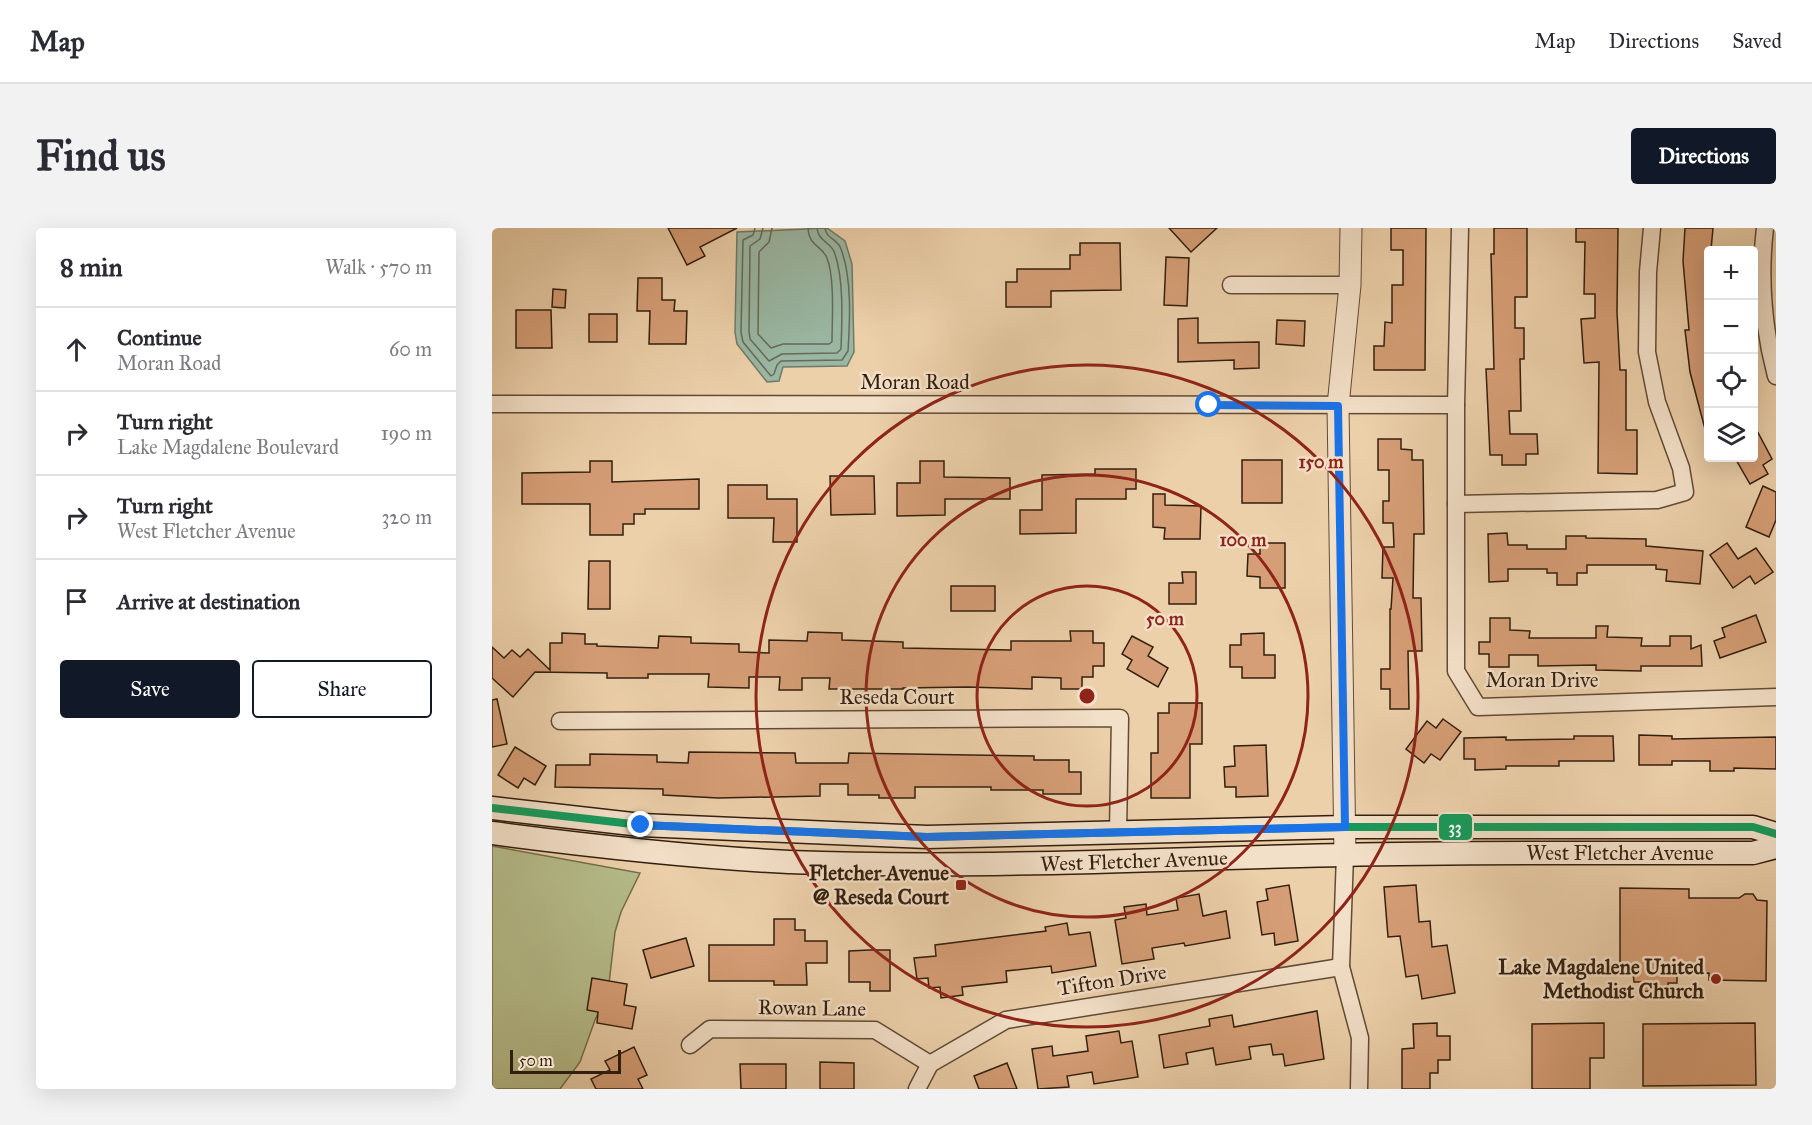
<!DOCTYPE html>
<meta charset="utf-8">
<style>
:root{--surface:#fff;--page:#f2f2f3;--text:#2b2b33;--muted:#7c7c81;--line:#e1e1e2;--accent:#111827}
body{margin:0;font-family:"IM FELL Great Primer",serif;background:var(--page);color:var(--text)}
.controls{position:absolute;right:18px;top:18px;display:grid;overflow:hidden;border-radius:6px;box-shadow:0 6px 24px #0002}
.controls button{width:54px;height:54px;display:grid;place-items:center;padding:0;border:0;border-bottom:2px solid var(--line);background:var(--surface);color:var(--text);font:30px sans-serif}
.scale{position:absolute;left:18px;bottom:15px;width:111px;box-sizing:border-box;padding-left:6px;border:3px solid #331f0f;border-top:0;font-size:16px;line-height:21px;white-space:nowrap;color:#331f0f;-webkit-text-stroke:4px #f3e0c8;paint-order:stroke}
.stop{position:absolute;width:18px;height:18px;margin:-14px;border:4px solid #1a73e8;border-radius:50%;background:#fff}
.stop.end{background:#1a73e8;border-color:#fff;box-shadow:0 2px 6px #0008}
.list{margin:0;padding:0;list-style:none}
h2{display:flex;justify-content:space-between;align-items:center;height:78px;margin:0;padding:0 24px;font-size:26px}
h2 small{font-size:20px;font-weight:400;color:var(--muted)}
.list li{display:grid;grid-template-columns:39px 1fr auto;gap:18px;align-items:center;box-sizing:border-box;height:84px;padding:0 24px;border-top:2px solid var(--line)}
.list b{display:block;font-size:22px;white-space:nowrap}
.list p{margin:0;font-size:20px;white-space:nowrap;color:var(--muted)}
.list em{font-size:20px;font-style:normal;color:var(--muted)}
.actions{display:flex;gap:12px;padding:18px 24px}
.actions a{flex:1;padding:14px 0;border:2px solid var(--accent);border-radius:6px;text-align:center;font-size:21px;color:var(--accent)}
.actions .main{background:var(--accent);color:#fff}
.icon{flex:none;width:33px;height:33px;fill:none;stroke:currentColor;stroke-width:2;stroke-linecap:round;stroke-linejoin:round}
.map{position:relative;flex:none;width:1284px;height:861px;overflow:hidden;border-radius:6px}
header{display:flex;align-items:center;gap:36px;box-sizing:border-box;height:84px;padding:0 30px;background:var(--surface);border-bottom:2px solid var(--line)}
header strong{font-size:28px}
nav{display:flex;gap:33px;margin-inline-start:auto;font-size:21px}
.intro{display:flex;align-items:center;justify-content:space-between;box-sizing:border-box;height:144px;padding:0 36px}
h1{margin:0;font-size:42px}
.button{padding:15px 27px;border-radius:6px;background:var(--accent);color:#fff;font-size:21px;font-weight:700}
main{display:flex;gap:36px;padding:0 36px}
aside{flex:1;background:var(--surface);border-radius:6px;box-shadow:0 6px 24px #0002}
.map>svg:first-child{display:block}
</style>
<header>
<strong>Map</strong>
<nav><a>Map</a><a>Directions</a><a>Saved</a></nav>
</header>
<div class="intro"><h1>Find us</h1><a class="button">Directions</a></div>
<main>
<aside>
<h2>8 min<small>Walk · 570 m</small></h2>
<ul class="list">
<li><svg class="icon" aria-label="ahead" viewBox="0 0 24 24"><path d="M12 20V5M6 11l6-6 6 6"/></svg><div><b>Continue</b><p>Moran Road</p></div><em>60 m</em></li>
<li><svg class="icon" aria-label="right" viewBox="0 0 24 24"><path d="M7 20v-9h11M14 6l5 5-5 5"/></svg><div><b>Turn right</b><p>Lake Magdalene Boulevard</p></div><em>190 m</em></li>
<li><svg class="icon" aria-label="right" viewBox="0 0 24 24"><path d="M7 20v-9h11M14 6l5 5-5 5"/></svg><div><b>Turn right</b><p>West Fletcher Avenue</p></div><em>320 m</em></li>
<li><svg class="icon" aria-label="arrive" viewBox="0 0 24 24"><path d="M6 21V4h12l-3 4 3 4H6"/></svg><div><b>Arrive at destination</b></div></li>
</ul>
<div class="actions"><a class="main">Save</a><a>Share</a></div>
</aside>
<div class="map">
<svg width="1284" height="861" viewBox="0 0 1284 861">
<rect width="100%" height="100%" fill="#ecd0aa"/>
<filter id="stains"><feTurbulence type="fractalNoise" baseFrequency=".00333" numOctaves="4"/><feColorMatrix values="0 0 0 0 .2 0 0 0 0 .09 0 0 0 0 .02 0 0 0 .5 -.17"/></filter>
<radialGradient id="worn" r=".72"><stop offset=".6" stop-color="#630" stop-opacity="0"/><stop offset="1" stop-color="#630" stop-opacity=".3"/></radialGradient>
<!-- green -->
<path fill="#b5bc8a" stroke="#746e4c" stroke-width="1.5" d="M0 618 148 645 129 684 123 704 116 764 103 792 88 834 68 861H0Z"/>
<!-- water -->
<path fill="#9ab7a3" stroke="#717a68" stroke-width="1.5" d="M335 0 353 13 360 36 362 124 355 138 291 139 287 153 275 154 245 116 243 104 245 4Z"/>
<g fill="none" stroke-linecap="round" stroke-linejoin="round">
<!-- shore -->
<g stroke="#666b59" stroke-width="1.5">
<path d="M263 0 261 7 251 12 249 104 251 114 279 148 282 146 285 137 289 133 350 132 356 123C358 92 360 50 349 21 346 11 334 11 333 0"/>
<path d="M271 0 268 11 258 18 257 103 258 111 277 133 290 126 345 125 349 121C350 93 352 53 343 26 340 14 326 14 325 0"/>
<path d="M280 0 277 14 267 24 266 106 279 120 291 116H337L340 114C340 93 343 50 335 30 330 17 317 19 316 0"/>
</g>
</g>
<!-- building -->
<g fill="#d69e76" stroke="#331f0f" stroke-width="1.5">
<path d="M176 0H245L208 19 213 28 195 37Z"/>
<path d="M677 0H725L699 24Z"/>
<path d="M899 0H934L933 142H882V118H892L893 94 900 95V57H911V22H899Z"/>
<path d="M1002 0H1035V69H1023V100H1032V131H1028L1029 183H1017L1018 206H1045L1046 226H1034V237H1010V227H998L994 141H1002L999 26H1002Z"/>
<path d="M1084 0H1126L1125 84 1128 142H1134V202H1145V246L1106 245 1107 134 1092 135 1089 91 1103 90V66H1092L1093 14H1084Z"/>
<path d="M1193 0H1221L1219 22H1216V201H1213L1198 144 1193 102H1197L1191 33Z"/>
<path d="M588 15H628L629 62 559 63V79H514V54H525V41H578V27H588Z"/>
<path d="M674 29 697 30 695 78 672 77Z"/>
<path d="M146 50H170V72H183L182 83H195L194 116H157L158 83H145Z"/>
<path d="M61 61 74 62 73 80 60 79Z"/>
<path d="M24 82H59L60 120H24Z"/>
<rect x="97" y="86" width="28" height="28"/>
<path d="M706 90V115L767 114V140L742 141V132L686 134V91Z"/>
<path d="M785 92 813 93 812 118 784 116Z"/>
<path d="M1262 197 1280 231 1271 237 1276 246 1258 256 1243 230H1262Z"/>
<path d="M886 211H909V221L920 222V232H931L932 306H922L921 370H929L930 423H916L917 481H898V461H889V441H898V381H899L901 350H890L891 319H902L901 295H891V273H897V242H886Z"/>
<rect x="750" y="232" width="40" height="43"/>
<path d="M98 233H120V254L207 251V281H153V286H142V296H131V307H98V276H30V245L98 244Z"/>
<path d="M428 233H452V249L518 250V271H453V287L405 288V255H428Z"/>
<path d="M603 241H644V261H634V271H584V305L528 306V282H550V247L603 246Z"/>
<path d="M338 248H382L383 286 339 287Z"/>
<path d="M236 257H275V271H305V314H281L282 290H236Z"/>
<path d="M1271 258 1284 264V292L1277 309 1254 299Z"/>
<path d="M661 266H673V277L709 278 708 311H672L673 300 661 299Z"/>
<path d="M1015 305 1016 317H1035V321H1074V308H1094V310L1154 311V318L1211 323 1208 356 1174 353 1175 342 1164 341V337H1095V345H1085V357H1065V345H1055V341H1016V353L997 354 996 306Z"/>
<path d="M768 315H793V360H768V349L755 348 756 326H768Z"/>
<path d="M1235 315 1246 331 1264 320 1281 344 1263 356 1258 348 1241 360 1218 327Z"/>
<path d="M97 333H118V381H96Z"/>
<path d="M690 344H704V376H677V355H691Z"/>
<rect x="459" y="358" width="44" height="25"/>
<path d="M1264 387 1274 414 1228 430 1222 413 1233 409 1230 400Z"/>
<path d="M998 390H1018V402L1038 403 1037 410H1104V398H1116L1115 409 1150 410 1149 418H1178V408H1199V421L1209 417 1210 438H1149V443L1104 442V437L1046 438V427H1017V439H997V426H987V414H998Z"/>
<path d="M578 403H601V415H612V438H601V449H590V461H569V450L540 449V461L475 459 411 460V461H337L338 450H310V462H287L288 449H257V460L216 459 217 446H156V450H115V445L43 444 21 469 0 450V419L12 430 20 422 28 429 36 421 58 442V415H70V405L93 406V416H105V418L166 420 167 408 199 409V415L247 416V424L277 425V412L315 413 316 404 350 405V412L411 414V420L519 422V413H579Z"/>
<path d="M772 405V427H783V450H750V439H738V417H749V406Z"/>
<path d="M640 408 661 419 656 428 676 440 666 459 635 441 640 432 630 426Z"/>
<path d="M5 471 15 516 0 519V472Z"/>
<path d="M677 475H710V516H698V570H659V525H666V485H677Z"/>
<path d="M951 491 969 504 948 532 939 526 932 535 914 521 935 493 944 500Z"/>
<path d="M1147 507 1180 508V511L1284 509V541L1242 540V543H1218V533H1180V537H1147Z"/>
<path d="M1082 508H1121L1122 533H1067V538H1014V541L983 542V531H972V510L1014 509V512L1082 511Z"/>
<path d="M774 517 776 568 744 569V559H733L732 539 743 538 742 518Z"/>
<path d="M23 519 54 538 43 557 32 550 26 560 6 547Z"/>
<path d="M197 524 303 525 304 535H356L357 525 542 528V532H577V544H589V566H551V562H499V559H423V570H387V567H356V556H328V568L226 570 171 567V561L63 559 64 537H98V526L165 527V534L196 535Z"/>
<path d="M797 657 806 713 783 717 782 705 770 707 765 674 776 672 774 661Z"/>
<path d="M924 657 927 694 938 693 940 719 955 717 963 765 930 771 926 747 914 749 908 708 896 709 892 659Z"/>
<path d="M1128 660 1197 661V670H1247L1253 666H1261L1265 672 1275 673 1274 753 1217 752V745L1185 746V755H1176V764L1151 763V754H1142L1141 745 1128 744Z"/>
<path d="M707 666 711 688 734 683 738 710 693 718 692 715 660 720 662 731 630 736 623 692 634 690 632 679 654 676 655 687 686 682 684 670Z"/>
<path d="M282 691H303V702H313V713H335V735H314L315 757H282V753H217V717H282Z"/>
<path d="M575 695 577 707 598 704 604 738 560 745 559 738 514 743 515 754 470 759 471 767 449 770 448 759 437 760 436 750 425 751 422 730 444 728 443 717 554 703 553 699Z"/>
<path d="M194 710 202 738 159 750 151 722Z"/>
<path d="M377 722H398V763H378V754H357V723Z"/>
<path d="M100 750 135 756 132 777 144 779 140 801 105 795 106 784 95 782Z"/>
<path d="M825 783 832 831 793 838 791 826 781 827 779 816 757 819 759 831 724 837 721 820 694 825 696 836 672 840 667 807 718 798 717 791 740 787 742 799Z"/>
<path d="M945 795V808H958V832H946V845H938V861H910V821L922 820 921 796Z"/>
<path d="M1112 795V830H1098V861H1040V796Z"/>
<path d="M1263 795 1264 857 1151 858V796Z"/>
<path d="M627 803 629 815 640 813 646 849 602 856 600 844 575 848 577 859 546 861 540 821 560 818 561 828 596 823 594 808Z"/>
<path d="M142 819 155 847 146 851 151 861H104L99 851 118 842 113 833Z"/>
<path d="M328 834 362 835V861H328Z"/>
<path d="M515 835 525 861H487L482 848Z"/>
<path d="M248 836H294V861H249Z"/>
</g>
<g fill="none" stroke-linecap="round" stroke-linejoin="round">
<!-- minor casing -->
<g stroke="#614b36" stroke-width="19">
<g id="minor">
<path d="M968 0 964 177V443L986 479 1284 469"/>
<path d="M1273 0C1267 51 1271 99 1284 148"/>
<path d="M739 57H858"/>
<path d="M0 176 964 177"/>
<path d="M964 276 1165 272 1193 264 1189 240 1165 174 1155 124 1156 44 1160 0"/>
<path d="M68 493 628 490 626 605"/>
<path d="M853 627 849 739 868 810 867 861"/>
<path d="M198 817 218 801 383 802 438 836"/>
<path d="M425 861 438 836 514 792 849 739"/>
</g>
</g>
<!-- tertiary casing -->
<g stroke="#614b36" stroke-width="23">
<path id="tertiary" d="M853 627 846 178 858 57 859 0"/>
</g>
<!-- secondary casing -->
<g stroke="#331f0f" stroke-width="25">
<g id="secondary">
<path d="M0 580 149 597 435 609 853 599H1261L1284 606"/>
<path d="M0 605C99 618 197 629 297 634 481 641 665 631 849 627 986 624 1124 625 1261 625L1284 619"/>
</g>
</g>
<!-- minor -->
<use href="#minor" stroke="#f3e0c8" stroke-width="16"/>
<!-- tertiary -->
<use href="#tertiary" stroke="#f3e0c8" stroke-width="21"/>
<!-- secondary -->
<use href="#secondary" stroke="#f3e0c8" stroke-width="22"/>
<!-- bus-1 casing -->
<g stroke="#f3e0c8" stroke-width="12">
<path id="bus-1" d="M0 580 149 597 435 609 853 599H1261L1284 606"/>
</g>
<!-- bus-1 -->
<use href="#bus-1" stroke="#179a5b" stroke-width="8"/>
</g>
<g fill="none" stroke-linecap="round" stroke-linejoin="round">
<!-- route -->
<path stroke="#1a73e8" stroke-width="8" d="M149 597 435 609 853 599 846 178 717 177"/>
</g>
<!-- distance rings -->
<g fill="none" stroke="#8f2418" stroke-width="3">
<circle cx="595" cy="468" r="110"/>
<circle cx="595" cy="468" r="221"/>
<circle cx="595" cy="468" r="331"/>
</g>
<!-- markers -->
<g fill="#8f2418" stroke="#f3e0c8" stroke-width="2">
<rect x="463" y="651" width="12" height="12" rx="3"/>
<circle cx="1224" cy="751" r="6"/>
</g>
<g text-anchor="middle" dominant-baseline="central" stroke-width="5" stroke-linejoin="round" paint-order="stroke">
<!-- street labels -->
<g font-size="21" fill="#331f0f" stroke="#f3e0c8">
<text x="423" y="154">Moran Road</text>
<text x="1050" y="452">Moran Drive</text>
<text x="405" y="469">Reseda Court</text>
<text x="1128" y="625">West Fletcher Avenue</text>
<text transform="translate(642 633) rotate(-2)">West Fletcher Avenue</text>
<text transform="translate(620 752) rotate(-9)">Tifton Drive</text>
<text transform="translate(320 780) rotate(1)">Rowan Lane</text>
</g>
<!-- poi labels -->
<g font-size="21" font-weight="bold" fill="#331f0f" stroke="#f3e0c8" text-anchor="end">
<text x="457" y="645">Fletcher Avenue<tspan x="457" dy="24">@ Reseda Court</tspan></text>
<text x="1212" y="739">Lake Magdalene United<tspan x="1212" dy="24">Methodist Church</tspan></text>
</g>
</g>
<circle cx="595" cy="468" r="9" fill="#8f2418" stroke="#f3e0c8" stroke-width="3"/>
<g font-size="18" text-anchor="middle" font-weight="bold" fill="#8f2418" stroke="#f3e0c8" stroke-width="5" stroke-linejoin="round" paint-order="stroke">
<text x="829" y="240">150 m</text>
<text x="751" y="318">100 m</text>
<text x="673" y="397">50 m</text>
</g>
<rect stroke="#f3e0c8" stroke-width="2" x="946" y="585" width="35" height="28" rx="6" fill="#179a5b"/>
<g font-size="16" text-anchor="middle" font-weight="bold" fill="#fff">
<text x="963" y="605">33</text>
</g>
<rect width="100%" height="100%" filter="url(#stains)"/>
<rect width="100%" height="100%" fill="url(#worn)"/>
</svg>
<div class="controls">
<button>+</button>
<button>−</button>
<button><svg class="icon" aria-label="locate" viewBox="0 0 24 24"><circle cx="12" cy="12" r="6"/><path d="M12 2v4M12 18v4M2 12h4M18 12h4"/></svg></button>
<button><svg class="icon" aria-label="layers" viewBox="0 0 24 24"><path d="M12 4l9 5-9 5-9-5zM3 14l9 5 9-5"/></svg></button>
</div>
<div class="scale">50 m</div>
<div class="stop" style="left:717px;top:177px"></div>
<div class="stop end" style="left:149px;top:597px"></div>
</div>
</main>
